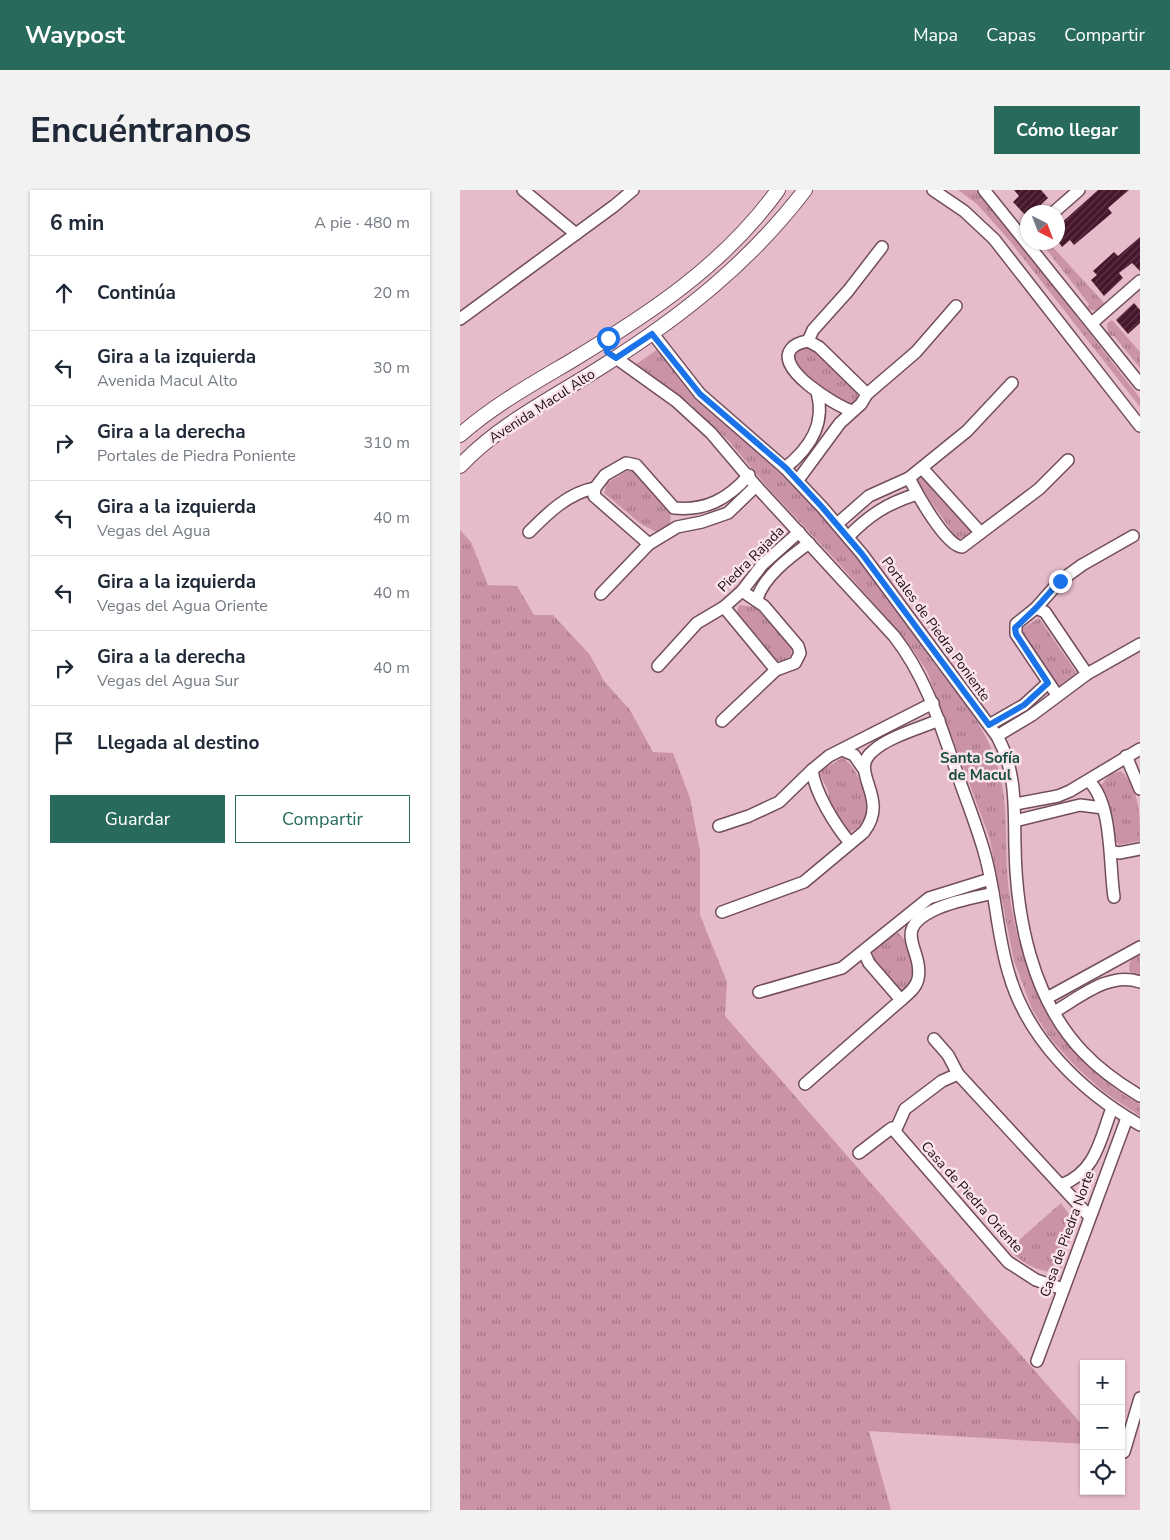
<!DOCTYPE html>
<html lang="es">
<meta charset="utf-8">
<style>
:root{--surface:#fff;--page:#f2f2f3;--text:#1f2937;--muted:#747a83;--line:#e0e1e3;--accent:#286b5c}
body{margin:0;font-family:"Nunito Sans",sans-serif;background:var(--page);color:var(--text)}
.controls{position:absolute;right:15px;bottom:15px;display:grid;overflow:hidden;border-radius:0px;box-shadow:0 1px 4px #0004}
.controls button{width:45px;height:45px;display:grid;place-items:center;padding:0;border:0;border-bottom:1px solid var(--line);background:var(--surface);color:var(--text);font:25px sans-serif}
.compass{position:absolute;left:560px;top:15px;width:45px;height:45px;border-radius:50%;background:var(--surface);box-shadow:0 1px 4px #0004;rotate:138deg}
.stop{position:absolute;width:15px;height:15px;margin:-11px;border:4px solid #1a73e8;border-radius:50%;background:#fff}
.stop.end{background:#1a73e8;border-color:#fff;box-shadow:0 1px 5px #0008}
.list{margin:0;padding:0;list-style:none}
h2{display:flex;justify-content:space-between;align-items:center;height:65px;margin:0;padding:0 20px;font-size:21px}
h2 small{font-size:16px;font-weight:400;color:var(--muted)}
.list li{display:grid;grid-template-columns:32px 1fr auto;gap:15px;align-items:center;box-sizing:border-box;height:75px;padding:0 20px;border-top:1px solid var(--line)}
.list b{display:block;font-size:19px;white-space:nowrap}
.list p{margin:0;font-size:16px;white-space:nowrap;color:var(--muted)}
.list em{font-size:16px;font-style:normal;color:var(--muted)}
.actions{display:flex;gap:10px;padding:15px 20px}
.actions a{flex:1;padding:11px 0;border:1px solid var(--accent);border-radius:0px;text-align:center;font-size:18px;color:var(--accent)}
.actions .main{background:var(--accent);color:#fff}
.icon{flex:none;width:28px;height:28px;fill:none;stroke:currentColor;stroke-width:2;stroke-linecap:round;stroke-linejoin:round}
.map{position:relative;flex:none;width:680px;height:1320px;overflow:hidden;border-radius:0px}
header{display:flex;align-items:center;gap:30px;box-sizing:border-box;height:70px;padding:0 25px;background:var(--accent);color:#fff}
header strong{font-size:24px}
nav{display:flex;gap:28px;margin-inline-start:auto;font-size:18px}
.intro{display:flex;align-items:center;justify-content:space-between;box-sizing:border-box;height:120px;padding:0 30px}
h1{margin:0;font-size:35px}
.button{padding:12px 22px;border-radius:0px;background:var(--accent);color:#fff;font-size:18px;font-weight:700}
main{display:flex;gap:30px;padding:0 30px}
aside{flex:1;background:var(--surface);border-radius:0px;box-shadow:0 1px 4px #0004}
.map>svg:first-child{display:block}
</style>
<header>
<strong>Waypost</strong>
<nav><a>Mapa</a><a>Capas</a><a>Compartir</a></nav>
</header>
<div class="intro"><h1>Encuéntranos</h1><a class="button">Cómo llegar</a></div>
<main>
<aside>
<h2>6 min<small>A pie · 480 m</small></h2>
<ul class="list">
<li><svg class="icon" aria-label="ahead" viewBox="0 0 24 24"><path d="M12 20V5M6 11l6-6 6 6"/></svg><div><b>Continúa</b></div><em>20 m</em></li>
<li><svg class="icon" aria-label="left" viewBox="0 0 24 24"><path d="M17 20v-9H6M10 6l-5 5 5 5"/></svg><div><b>Gira a la izquierda</b><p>Avenida Macul Alto</p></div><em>30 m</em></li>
<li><svg class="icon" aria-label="right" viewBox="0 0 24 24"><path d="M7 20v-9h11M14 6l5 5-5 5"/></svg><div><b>Gira a la derecha</b><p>Portales de Piedra Poniente</p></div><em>310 m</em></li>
<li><svg class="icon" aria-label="left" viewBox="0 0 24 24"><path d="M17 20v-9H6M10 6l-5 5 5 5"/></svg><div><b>Gira a la izquierda</b><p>Vegas del Agua</p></div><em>40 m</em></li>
<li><svg class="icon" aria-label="left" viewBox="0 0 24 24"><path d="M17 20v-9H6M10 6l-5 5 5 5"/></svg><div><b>Gira a la izquierda</b><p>Vegas del Agua Oriente</p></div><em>40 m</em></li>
<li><svg class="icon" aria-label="right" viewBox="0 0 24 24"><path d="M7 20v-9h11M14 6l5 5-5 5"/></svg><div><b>Gira a la derecha</b><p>Vegas del Agua Sur</p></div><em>40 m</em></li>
<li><svg class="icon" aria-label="arrive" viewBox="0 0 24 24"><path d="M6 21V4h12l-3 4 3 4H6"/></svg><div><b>Llegada al destino</b></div></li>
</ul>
<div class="actions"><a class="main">Guardar</a><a>Compartir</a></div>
</aside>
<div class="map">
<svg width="680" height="1320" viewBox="0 0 680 1320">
<defs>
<pattern id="grass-tufts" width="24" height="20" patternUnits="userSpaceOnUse" patternTransform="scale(1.25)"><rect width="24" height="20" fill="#ca93a7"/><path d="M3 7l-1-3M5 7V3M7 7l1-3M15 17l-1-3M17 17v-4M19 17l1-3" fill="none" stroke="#a37687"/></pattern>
<pattern id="building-hatch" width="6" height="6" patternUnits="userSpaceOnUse" patternTransform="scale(1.25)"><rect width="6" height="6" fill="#48162c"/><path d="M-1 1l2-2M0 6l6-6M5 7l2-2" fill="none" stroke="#5f3648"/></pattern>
</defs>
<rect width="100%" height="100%" fill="#e7bcca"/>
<!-- grass -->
<g fill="url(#grass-tufts)">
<path d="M498 0H516L539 27 680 208V217L549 50 517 14Z"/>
<path d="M578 53H589L646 115 636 121 626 119 629 114 582 54 578 56Z"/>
<path d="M652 130 680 162V178L654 146 648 145 647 134Z"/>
<path d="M344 157H351L396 199C398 205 398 211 392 215 369 205 342 191 333 166L336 160Z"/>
<path d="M198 159C242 216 299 259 348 311 393 359 430 412 468 465 489 495 517 524 531 558 549 600 545 637 547 681 553 771 597 871 680 914V926L644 902 615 876 590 848 572 819 554 771 529 646 467 481 450 456 381 376 308 298 269 251 228 212 175 175Z"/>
<path d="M167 281H175L211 323 210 334 198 343 181 334 144 303 147 293Z"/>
<path d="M462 285 511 340 507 347 497 349 456 290Z"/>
<path d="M0 340 11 352 28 395 57 396 74 425H93L130 465 144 491 170 520 193 562 213 563 230 608 240 661V725L267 792 265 826 624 1237V1254L409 1241 431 1320H0Z"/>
<path d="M279 415 295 417 332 456 331 465 325 472 316 470 277 423Z"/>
<path d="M579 428 618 485 599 498 560 440Z"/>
<path d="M382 568C397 574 412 614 405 629 402 635 396 640 390 642L387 641 372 619 367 598 360 585 362 580Z"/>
<path d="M661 581C680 599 680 627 680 651L659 655 652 646 641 595 650 584Z"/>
<path d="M438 743C450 752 460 780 450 794 448 797 444 800 441 802L415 774 413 762 428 746Z"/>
<path d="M680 763V787L670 782C667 772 672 767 680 763Z"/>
<path d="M601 1013 615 1033 600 1082C580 1084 561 1073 549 1059Z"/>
</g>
<!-- building -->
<g fill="url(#building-hatch)">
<path d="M554 0H581L588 8 573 22H568L567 27 553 12 559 6Z"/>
<path d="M638 0H669L648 18 652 23 614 55 610 50 602 57 598 51V36Z"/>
<path d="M680 47V81L672 73 659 83 663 88 644 106 631 90 637 85 633 81 654 62 658 66Z"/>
<path d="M674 113 680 120V133L668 144 656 130Z"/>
</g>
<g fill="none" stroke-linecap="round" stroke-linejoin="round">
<!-- minor casing -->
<g stroke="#724d5b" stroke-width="14">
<g id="minor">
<path d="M63 0 116 44"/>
<path d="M473 0 504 21 534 49 680 236"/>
<path d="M524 0 680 194"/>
<path d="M594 22 619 0"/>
<path d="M0 129 154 16 173 0"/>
<path d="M632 133 680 91"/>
<path d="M193 144 240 204 325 278 362 317 402 364 537 546C557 582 554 617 555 656 556 727 572 809 623 862 639 879 660 894 680 906"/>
<path d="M348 151 353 140 388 101 422 57"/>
<path d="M348 151C342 152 335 154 331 159 315 179 376 216 392 221"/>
<path d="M348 151 359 157 407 204"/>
<path d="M156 168 216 211 251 243 296 296 434 446C467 488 481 537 498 586 507 612 518 639 525 665 536 704 537 746 549 784 568 850 622 902 680 935"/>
<path d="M325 278C350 258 366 234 357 202"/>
<path d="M462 278 520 342"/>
<path d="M449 288C457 304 486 356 502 357L579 299 608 270"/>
<path d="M338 290 380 233 401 214 407 204 456 162 496 116"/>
<path d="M135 298 134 306 189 354"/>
<path d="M377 334 409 306 449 288 507 241 552 193"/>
<path d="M69 342C88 323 108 303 135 298L145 285 166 273 176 275 214 318C246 321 268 309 289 285"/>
<path d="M388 347C409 325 428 313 457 304"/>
<path d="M141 404 189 354 217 337 242 332 268 323 296 296"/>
<path d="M297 409C304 386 330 367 349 353"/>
<path d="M264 417 316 480"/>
<path d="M576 418 585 422 627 484"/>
<path d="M198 476 237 433 264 417 282 401 302 375 339 342"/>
<path d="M597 505 556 444V434L576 418 600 391 622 375 673 346"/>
<path d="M262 531 316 480 335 473 340 463 338 456 304 416 282 401"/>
<path d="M529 535 564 515 588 493"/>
<path d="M537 546 572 525 627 484 680 454"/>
<path d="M382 560 394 565 403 578"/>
<path d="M666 566 680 599"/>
<path d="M352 580C355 603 375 635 390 653"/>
<path d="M629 591C653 615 649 674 654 707"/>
<path d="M555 614 598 606 610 601 680 559"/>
<path d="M555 631 620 615 643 618"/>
<path d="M259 636 289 626 319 612 352 580 369 566 473 513"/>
<path d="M651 661 659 663 680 659"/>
<path d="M262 722 344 692 404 642C431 607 387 582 413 561 428 547 460 538 479 530"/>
<path d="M404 762 409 773 441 810"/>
<path d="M299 802 382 778 469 708 530 689"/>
<path d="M587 808 680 757"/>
<path d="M594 822C620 807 650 781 680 792"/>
<path d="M474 849 488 865 498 884 629 1026"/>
<path d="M345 894 441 810C448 804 456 798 458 789 464 759 430 741 474 720 492 711 514 708 533 703"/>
<path d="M432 938 548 1072 576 1090 603 1099"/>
<path d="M399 963 429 940 437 937 445 919 482 891 498 884"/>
<path d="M601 995C636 982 640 950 652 918"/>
<path d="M577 1171 667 928"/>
<path d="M664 1262 680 1208"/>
</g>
</g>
<!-- tertiary casing -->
<g stroke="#724d5b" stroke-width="16">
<g id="tertiary">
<path d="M0 245C34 215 72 194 111 171 189 124 264 75 318 0"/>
<path d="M0 276C40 233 97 206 146 174 222 126 290 72 345 0"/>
</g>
</g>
<!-- minor -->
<use href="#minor" stroke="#fff" stroke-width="11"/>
<!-- tertiary -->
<use href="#tertiary" stroke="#fff" stroke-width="14"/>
</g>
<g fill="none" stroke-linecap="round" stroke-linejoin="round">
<!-- route -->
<path stroke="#1a73e8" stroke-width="6" d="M148 148 146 155 147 162 156 168 192 144 240 204 326 278 362 317 402 364 529 535 564 515 588 493 556 444 555 438 576 418 600 391"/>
</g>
<g text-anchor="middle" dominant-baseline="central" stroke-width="5" stroke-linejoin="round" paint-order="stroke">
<!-- street labels -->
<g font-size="14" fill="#1d0e14" stroke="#fae3ea">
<text transform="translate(82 216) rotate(-33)">Avenida Macul Alto</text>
<text transform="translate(291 369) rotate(-45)">Piedra Rajada</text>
<text transform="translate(476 439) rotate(54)">Portales de Piedra Poniente</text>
<text transform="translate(512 1007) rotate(48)">Casa de Piedra Oriente</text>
<text transform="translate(607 1044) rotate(-70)">Casa de Piedra Norte</text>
</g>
<!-- neighbourhood labels -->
<g font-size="15" font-weight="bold" fill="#174e42" stroke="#fae3ea">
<text x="520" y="568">Santa Sofía<tspan x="520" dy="17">de Macul</tspan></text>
</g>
</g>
</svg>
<div class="controls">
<button>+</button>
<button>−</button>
<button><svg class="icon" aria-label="locate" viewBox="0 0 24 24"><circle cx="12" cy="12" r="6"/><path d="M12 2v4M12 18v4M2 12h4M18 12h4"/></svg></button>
</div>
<svg class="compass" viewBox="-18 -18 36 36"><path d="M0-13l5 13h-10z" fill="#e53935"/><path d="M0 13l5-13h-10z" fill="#747a83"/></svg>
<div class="stop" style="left:148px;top:148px"></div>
<div class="stop end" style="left:600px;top:391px"></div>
</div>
</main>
